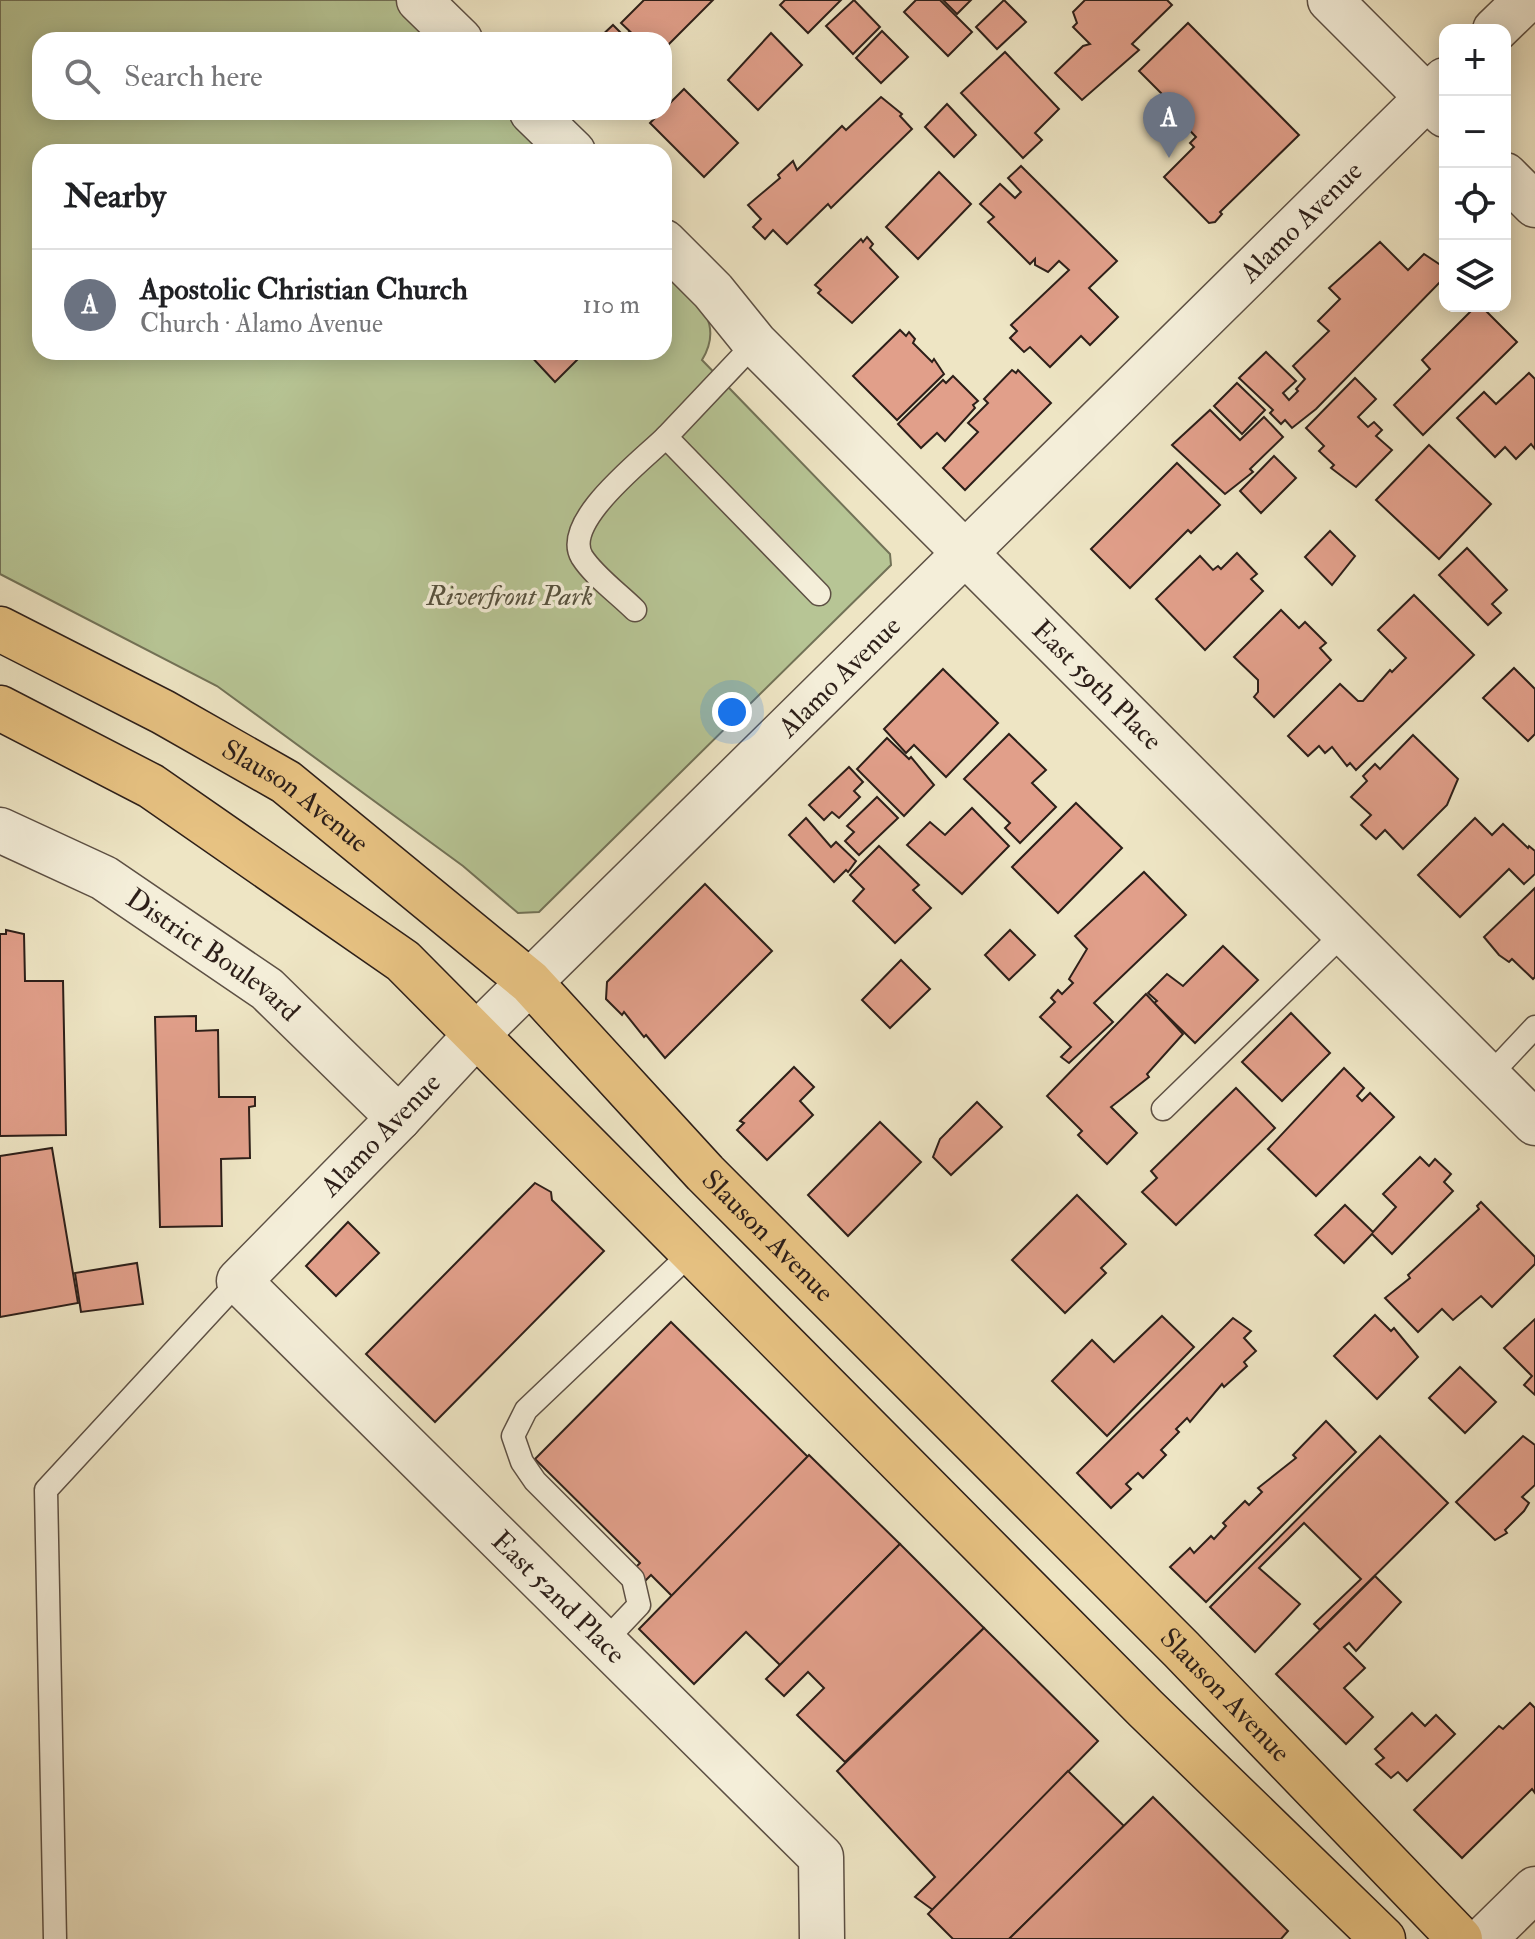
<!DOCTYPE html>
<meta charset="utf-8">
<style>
:root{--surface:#fff;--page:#f6f6f6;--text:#202124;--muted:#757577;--line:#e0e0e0;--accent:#db2777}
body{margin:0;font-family:"IM FELL Double Pica",serif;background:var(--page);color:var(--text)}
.controls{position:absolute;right:24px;top:24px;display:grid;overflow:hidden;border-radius:16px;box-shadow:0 4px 20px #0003}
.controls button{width:72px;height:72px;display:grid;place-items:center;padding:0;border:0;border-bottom:2px solid var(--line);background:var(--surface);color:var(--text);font:40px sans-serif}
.you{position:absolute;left:732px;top:712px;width:28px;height:28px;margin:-20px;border:6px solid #fff;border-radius:50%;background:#1a73e8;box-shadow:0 0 0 12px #1a73e833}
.badge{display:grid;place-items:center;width:52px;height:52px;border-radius:50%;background:var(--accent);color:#fff;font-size:26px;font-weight:700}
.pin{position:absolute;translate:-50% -66px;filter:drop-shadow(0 2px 4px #0008)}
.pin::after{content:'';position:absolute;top:42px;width:28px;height:24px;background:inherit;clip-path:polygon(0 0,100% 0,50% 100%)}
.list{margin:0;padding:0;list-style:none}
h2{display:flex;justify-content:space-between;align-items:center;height:104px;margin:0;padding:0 32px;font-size:34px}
h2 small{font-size:26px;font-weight:400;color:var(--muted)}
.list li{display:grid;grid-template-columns:52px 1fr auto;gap:24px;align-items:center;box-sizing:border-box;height:112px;padding:0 32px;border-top:2px solid var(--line)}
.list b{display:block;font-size:30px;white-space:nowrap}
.list p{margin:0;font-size:26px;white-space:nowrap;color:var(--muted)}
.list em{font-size:26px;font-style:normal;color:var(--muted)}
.icon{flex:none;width:44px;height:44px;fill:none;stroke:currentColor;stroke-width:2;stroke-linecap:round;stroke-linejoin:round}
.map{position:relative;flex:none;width:1535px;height:1939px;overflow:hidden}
.search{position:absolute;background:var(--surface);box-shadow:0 4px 20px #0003;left:32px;top:32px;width:640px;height:88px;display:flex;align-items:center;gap:20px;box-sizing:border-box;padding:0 28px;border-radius:24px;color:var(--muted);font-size:30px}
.panel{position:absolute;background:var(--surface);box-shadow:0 4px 20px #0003;left:32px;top:144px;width:640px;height:216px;border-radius:24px}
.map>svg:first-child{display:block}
</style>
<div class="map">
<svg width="1535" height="1939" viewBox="0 0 1535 1939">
<rect width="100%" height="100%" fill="#eee5c4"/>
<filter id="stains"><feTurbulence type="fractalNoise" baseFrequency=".0025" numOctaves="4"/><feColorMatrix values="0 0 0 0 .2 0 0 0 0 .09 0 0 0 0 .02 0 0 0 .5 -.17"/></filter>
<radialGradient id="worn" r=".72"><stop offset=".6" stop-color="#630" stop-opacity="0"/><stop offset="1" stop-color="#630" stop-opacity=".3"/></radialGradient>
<!-- green -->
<path fill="#b7c595" stroke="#727257" stroke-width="2" d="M0 0H396L436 40H40V112H509L548 152H40V352H664V268C691 296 727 319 702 360L890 554 891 565 539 912 518 913 463 866 217 686 0 574Z"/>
<!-- building -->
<g fill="#e19f8a" stroke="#2d1f19" stroke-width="2">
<path d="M644 0H713L664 49V40H639L621 23Z"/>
<path d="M785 0H841L808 33 780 5Z"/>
<path d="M854 0 880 27 853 54 826 26Z"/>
<path d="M916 0H940L972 32 948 56 904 12Z"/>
<path d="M943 0H971L957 14Z"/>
<path d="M1004 0 1026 22 997 49 976 27Z"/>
<path d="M1085 0H1167L1172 5 1132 44 1139 50 1082 100 1055 73 1083 46 1090 44 1073 27 1077 23 1073 12Z"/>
<path d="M1188 23 1299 135 1220 212 1222 214 1215 222 1209 223 1164 177 1194 147 1190 143 1196 137 1178 118 1182 114 1139 71Z"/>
<path d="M613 25 624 36 629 32 637 40H597Z"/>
<path d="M882 31 908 57 881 83 856 58Z"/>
<path d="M771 33 802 65 758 110 728 80Z"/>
<path d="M1005 52 1059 109 1035 133 1042 140 1023 158 961 93Z"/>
<path d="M684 89 738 143 704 177 650 123Z"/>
<path d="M881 97 902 114 900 116 912 129 831 208 828 204 787 244 773 230 765 239 753 227 761 219 748 205 780 178 778 175 793 161 797 170 842 126 846 130Z"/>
<path d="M947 104 976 135 954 157 925 127Z"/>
<path d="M1021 166 1117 261 1089 288 1118 317 1090 345 1081 336 1050 367 1030 347 1024 352 1010 338 1017 331 1011 325 1069 270 1059 261 1048 272 1035 265V259L1030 264 988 222 994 217 980 204 1000 184 1015 198 1021 192 1008 178Z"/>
<path d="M939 172 971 204 918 259 886 227Z"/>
<path d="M867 237 873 244 870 248 898 277 852 323 818 293 821 290 815 285 861 239 863 242Z"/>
<path d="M1380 242 1408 270 1424 254 1442 266 1441 272 1445 277 1316 409 1292 428 1285 420 1281 424 1270 413 1273 410 1239 378 1266 352 1296 381 1283 393 1289 400 1298 391 1296 389 1305 379 1293 366 1329 331 1318 321 1340 299 1329 288Z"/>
<path d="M1476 306H1481L1517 342 1423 435 1394 405 1430 369 1422 360Z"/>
<path d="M900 330 906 336 909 332 915 339 913 343 932 362 934 359 944 374 897 420 853 376Z"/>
<path d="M527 352H585L555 382Z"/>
<path d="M1012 370 1016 373 1018 370 1051 403 965 490 943 468 978 432 968 423 988 403 984 399Z"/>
<path d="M1529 373 1535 379V449L1531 444 1516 459 1505 447 1495 457 1457 418 1484 392 1496 404Z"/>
<path d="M953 376 978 401 973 405 975 408 945 441 937 433 921 448 898 424 943 380 946 383Z"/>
<path d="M1355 378 1376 399 1358 417 1368 427 1374 422 1382 430 1376 436 1392 450 1356 487 1331 468 1334 465 1319 451 1324 446 1306 428Z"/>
<path d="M1237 383 1265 410 1242 434 1214 406Z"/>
<path d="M1210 410 1240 440 1264 417 1283 437 1250 469 1253 472 1225 494 1172 445Z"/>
<path d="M1429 445 1491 504 1439 559 1376 500Z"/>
<path d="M1274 456 1296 478 1261 513 1240 491Z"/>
<path d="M1177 463 1220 505 1191 533 1188 530 1130 588 1091 549Z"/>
<path d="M1330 531 1355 556 1332 585 1305 557Z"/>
<path d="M1467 548 1507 590 1492 604 1501 613 1488 625 1439 575Z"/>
<path d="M1237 553 1257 574 1251 579 1263 591 1205 650 1156 599 1200 556 1213 570 1218 566 1221 569Z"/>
<path d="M1414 595 1474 655 1356 770 1350 763 1347 766 1332 747 1325 753 1319 746 1308 756 1288 736 1340 684 1358 701H1363L1390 670 1392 672 1406 658 1378 630Z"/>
<path d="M1281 610 1299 628 1305 622 1326 643 1320 648 1331 660 1274 717 1254 697 1258 692V680L1234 657Z"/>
<path d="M1514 668 1535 689V734L1528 741 1483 698Z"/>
<path d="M943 669 998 723 946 777 914 745 906 753 884 729Z"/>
<path d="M1009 734 1046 770 1032 783 1056 807 1020 843 1005 828 1010 823 964 779Z"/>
<path d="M1413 735 1458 779 1447 805 1403 849 1385 830 1376 839 1361 825 1371 815 1351 797 1367 781 1363 776 1375 764 1380 769Z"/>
<path d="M887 738 909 759 911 757 934 785 904 816 857 769Z"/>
<path d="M849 767 863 782 854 791 860 797 839 818 832 812 824 820 809 805Z"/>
<path d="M877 797 898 818 859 855 845 841 854 832 847 826Z"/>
<path d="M1076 803 1122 848 1058 913 1012 867Z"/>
<path d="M972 808 1009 846 962 894 907 845 930 822 945 835Z"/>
<path d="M806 818 831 847 836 842 856 861 848 872 846 870 834 882 789 835Z"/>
<path d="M1475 818 1492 835 1503 824 1528 848 1529 846 1535 851V874L1524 884 1509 869 1460 917 1418 875Z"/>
<path d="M879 846 919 885 913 890 931 908 895 943 853 901 864 889 850 875Z"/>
<path d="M1144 872 1186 915 1094 1003 1113 1022 1069 1063 1061 1057 1071 1047 1040 1017 1055 1002 1051 998 1058 990 1062 994 1073 983 1069 979 1087 949 1075 936Z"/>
<path d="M705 884 772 951 665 1058 646 1035 644 1037 624 1012 622 1015 606 999 607 982Z"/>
<path d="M1535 888V977L1533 979 1512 959 1509 962 1499 955 1484 937Z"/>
<path d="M6 930 24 934 25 981H63L66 1135 0 1136V934H6Z"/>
<path d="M1010 930 1035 955 1009 980 985 955Z"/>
<path d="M1223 946 1258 980 1195 1043 1154 1003 1157 1001 1148 993 1167 974 1183 986Z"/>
<path d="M901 960 930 989 890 1028 862 1000Z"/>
<path d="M1146 994 1183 1034 1147 1074 1149 1077 1111 1107 1137 1133 1107 1164 1078 1135 1082 1131 1047 1096Z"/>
<path d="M1291 1013 1330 1053 1282 1101 1242 1062Z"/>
<path d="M196 1016V1031L218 1030 219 1097H255V1106L249 1107 250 1158 221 1159 222 1226 160 1227 155 1017Z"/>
<path d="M794 1067 814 1087 800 1101 813 1115 767 1160 737 1130 744 1123 740 1121Z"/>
<path d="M1344 1068 1364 1088 1357 1096 1362 1101 1370 1093 1394 1117 1316 1196 1268 1149Z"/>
<path d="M1236 1088 1275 1128 1176 1225 1142 1192 1157 1178 1151 1171Z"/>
<path d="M977 1102 1002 1127 951 1175 933 1157 940 1139Z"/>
<path d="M880 1122 921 1162 848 1236 808 1195Z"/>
<path d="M52 1148 78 1303 0 1317V1156Z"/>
<path d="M1420 1157 1429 1166 1435 1159 1451 1174 1444 1182 1453 1191 1392 1254 1372 1234 1344 1263 1315 1235 1345 1205 1373 1232 1396 1207 1383 1194Z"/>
<path d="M535 1183 551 1192 552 1200 604 1251 435 1422 366 1354Z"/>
<path d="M1077 1195 1126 1244 1101 1268 1106 1273 1065 1313 1012 1260Z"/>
<path d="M1481 1202 1535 1257V1264L1492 1307 1481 1296 1453 1320 1442 1309 1418 1332 1385 1298 1410 1278 1408 1275 1479 1209 1477 1206Z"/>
<path d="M348 1222 379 1253 336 1296 306 1266Z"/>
<path d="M137 1263 143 1304 81 1312 75 1273Z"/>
<path d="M1375 1315 1391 1331 1394 1328 1418 1357 1377 1399 1334 1356Z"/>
<path d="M1162 1316 1194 1347 1107 1436 1052 1381 1092 1340 1114 1362Z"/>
<path d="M1233 1318 1251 1331 1244 1338 1256 1351 1244 1362 1247 1366 1224 1387 1222 1384 1190 1422 1187 1418 1176 1429 1179 1432 1161 1450 1166 1455 1143 1478 1138 1473 1126 1484 1131 1489 1111 1508 1077 1473Z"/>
<path d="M1535 1319V1395L1524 1385 1532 1376 1504 1348Z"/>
<path d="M671 1322 808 1457 672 1596 651 1575 644 1582 633 1570 640 1563 535 1459Z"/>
<path d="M1460 1367 1496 1402 1465 1433 1429 1398Z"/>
<path d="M1326 1421 1356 1452 1206 1602 1170 1567 1190 1548 1194 1553 1211 1536 1214 1539 1226 1526 1223 1523 1245 1501 1249 1505 1262 1492 1258 1488 1296 1458 1293 1455Z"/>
<path d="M1380 1436 1448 1503 1320 1630 1314 1624 1361 1579 1304 1523 1259 1568 1300 1604 1255 1652 1210 1607Z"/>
<path d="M1523 1436 1535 1445V1485L1522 1497 1529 1503 1524 1511 1505 1530 1507 1533 1495 1540 1456 1502Z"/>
<path d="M809 1455 900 1544 780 1665 746 1632 694 1684 639 1629Z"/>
<path d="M900 1544 984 1628 845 1762 797 1715 824 1688 808 1672 784 1696 766 1679Z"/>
<path d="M1375 1576 1401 1602 1356 1651 1349 1643 1344 1647 1365 1668 1344 1688 1373 1717 1346 1744 1276 1674Z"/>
<path d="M984 1628 1098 1741 933 1910 915 1897 935 1877 837 1771Z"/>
<path d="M1530 1703 1535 1708V1793L1532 1789 1462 1858 1414 1810 1499 1726 1503 1729Z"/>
<path d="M1412 1713 1425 1726 1436 1715 1455 1734 1407 1781 1398 1772 1391 1778 1376 1764 1384 1758 1375 1749Z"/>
<path d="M1068 1771 1124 1826 1009 1939H953L928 1914Z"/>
<path d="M1153 1797 1288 1931 1281 1939H1009Z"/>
</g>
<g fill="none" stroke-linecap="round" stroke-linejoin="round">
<!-- service casing -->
<g stroke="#5d5044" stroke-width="25">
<g id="service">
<path d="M755 343 666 437 819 594"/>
<path d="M635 610C619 594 594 576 582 557 561 522 643 460 666 437"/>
<path d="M1488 1077 1535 1027"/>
<path d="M1163 1109 1345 932"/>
<path d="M603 1643 639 1605 633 1579 535 1481 522 1462 513 1436 526 1410 691 1253"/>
<path d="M55 1939 46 1490 239 1281"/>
</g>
</g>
<!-- minor casing -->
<g stroke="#5d5044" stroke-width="47">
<g id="minor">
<path d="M419 0 460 40"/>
<path d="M1330 0 1445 115"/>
<path d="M532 112 573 152"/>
<path d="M1505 175 1535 205"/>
<path id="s1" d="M664 242 713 291 755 343 1535 1123"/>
<path id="s2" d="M399 1118 239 1281 821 1857 822 1939"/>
<path d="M1484 1939 1535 1889"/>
</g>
</g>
<!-- tertiary casing -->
<g stroke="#5d5044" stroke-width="47">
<g id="tertiary">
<path d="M1495 30 1526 0"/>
<path id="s3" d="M0 830 104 878 267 989 399 1118 476 1035 1445 80"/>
</g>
</g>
<!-- primary casing -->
<g stroke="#2d1f19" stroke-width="47">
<g id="primary">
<path id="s4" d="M0 629 163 712 286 782 530 982 705 1173 1181 1649 1460 1939"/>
<path d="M0 708 151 786 403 961 1145 1708 1383 1939"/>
</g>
</g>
<!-- service -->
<use href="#service" stroke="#f4eed9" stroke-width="22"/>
<!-- minor -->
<use href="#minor" stroke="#f4eed9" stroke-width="44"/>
<!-- tertiary -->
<use href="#tertiary" stroke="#f4eed9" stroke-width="44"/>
<!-- primary -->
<use href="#primary" stroke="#e7c282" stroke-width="44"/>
</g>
<g text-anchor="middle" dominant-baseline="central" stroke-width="7" stroke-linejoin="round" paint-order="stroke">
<!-- street labels -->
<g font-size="28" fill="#2d1f19" stroke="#f4eed9">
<text stroke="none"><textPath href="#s3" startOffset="1768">Alamo Avenue</textPath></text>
<text stroke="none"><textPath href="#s3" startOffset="1120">Alamo Avenue</textPath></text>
<text stroke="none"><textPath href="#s1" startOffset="620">East 59th Place</textPath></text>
<text stroke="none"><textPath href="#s4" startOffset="340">Slauson Avenue</textPath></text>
<text stroke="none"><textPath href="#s3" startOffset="248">District Boulevard</textPath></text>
<text transform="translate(381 1135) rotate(-46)">Alamo Avenue</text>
<text stroke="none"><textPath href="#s4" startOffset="988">Slauson Avenue</textPath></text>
<text stroke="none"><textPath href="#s2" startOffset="678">East 52nd Place</textPath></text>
<text stroke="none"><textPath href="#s4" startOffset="1636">Slauson Avenue</textPath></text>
</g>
<!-- park labels -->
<g font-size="28" font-style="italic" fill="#56513e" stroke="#f4eed9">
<text x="510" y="596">Riverfront Park</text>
</g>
</g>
<rect width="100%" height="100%" filter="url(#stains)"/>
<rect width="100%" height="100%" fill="url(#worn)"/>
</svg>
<div class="controls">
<button>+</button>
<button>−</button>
<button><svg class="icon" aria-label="locate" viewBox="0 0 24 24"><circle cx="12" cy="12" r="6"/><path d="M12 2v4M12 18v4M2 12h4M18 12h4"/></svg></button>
<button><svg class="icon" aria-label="layers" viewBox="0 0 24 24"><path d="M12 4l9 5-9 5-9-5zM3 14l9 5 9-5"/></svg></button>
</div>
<div class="you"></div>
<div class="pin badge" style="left:1169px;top:158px;background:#6b7280">A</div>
<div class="search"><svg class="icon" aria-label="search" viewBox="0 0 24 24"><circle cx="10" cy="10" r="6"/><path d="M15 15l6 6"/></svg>Search here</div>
<section class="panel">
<h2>Nearby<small></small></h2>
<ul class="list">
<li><span class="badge" style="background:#6b7280">A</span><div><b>Apostolic Christian Church</b><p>Church · Alamo Avenue</p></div><em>110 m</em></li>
</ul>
</section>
</div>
